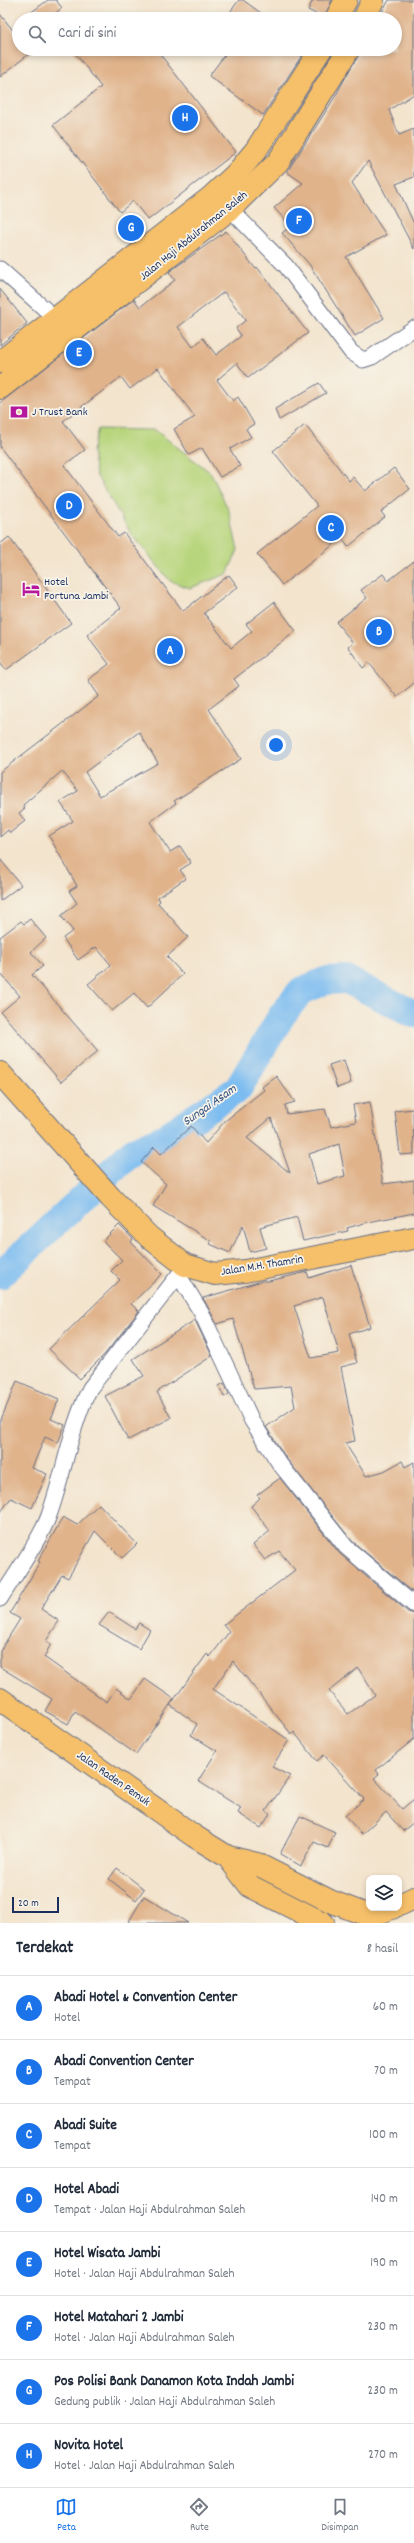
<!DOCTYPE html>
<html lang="id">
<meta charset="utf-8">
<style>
:root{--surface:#fff;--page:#f2f2f3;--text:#1f2937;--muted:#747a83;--line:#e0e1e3;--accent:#1a73e8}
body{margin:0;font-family:Dekko,sans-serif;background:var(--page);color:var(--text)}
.controls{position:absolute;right:12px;bottom:12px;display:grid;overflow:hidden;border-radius:8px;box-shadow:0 2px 6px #0003}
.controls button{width:36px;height:36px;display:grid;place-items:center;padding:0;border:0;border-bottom:1px solid var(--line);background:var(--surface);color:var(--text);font:20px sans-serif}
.scale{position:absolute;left:12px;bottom:10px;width:47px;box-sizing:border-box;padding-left:4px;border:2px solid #1b2f5e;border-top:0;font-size:11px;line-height:14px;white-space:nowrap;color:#1b2f5e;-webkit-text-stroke:3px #f7f3e8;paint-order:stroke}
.you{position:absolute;left:276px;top:745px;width:14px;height:14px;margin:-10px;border:3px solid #fff;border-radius:50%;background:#1a73e8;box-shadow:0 0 0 6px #1a73e833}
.badge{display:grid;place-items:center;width:26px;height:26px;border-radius:50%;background:var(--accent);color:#fff;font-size:13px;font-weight:700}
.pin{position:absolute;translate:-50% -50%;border:2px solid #fff;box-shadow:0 1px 4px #0006}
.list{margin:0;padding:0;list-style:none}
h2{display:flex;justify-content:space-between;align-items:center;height:52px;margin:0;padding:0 16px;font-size:17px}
h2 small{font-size:13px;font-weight:400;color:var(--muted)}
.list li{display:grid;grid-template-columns:26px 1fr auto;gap:12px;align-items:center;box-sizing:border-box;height:64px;padding:0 16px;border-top:1px solid var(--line)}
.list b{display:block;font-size:15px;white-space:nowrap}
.list p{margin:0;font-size:13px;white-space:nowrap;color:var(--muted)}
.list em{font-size:13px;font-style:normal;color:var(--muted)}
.icon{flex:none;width:22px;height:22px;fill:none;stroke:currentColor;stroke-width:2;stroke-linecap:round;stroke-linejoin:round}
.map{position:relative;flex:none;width:414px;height:1923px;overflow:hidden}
.search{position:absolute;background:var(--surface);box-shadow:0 2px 6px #0003;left:12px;right:12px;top:12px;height:44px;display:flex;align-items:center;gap:10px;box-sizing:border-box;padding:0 14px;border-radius:22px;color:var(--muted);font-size:15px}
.sheet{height:564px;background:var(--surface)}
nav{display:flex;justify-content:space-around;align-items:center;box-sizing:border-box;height:56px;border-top:1px solid var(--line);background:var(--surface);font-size:11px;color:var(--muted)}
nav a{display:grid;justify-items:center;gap:2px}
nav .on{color:var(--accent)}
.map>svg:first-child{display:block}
</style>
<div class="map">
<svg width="414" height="1923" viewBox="0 0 414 1923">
<rect width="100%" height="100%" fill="#f7f3e8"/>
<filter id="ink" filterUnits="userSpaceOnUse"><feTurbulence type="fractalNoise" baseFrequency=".025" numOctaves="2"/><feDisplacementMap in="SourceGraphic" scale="8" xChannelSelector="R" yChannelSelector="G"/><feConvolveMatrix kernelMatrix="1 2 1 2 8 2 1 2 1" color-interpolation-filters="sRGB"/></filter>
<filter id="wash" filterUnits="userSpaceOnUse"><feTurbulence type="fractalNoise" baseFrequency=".012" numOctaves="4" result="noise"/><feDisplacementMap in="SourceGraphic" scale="16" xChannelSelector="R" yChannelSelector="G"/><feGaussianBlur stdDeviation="0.9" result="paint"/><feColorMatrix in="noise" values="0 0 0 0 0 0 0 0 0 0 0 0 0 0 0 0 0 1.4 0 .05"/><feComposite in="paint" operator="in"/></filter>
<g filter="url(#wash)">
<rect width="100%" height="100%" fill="#f3e4cd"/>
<!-- green -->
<path fill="#b7d57c" stroke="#69826d" d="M98 429 155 430 211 473 229 511 238 550 227 574 190 588 170 581 132 535 96 475 92 451Z"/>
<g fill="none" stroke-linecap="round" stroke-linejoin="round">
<!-- river -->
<path stroke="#7bbcf0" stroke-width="28" d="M0 1275 133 1151 165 1137 238 1089 282 1015 301 991 325 981 347 980 414 1014"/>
</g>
<g id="blocks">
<!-- building -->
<g fill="#e0b38b" fill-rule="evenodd">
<path d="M48 0H56L62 8 48 19H22Z"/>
<path d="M239 0H243L269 19H225Z"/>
<path d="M313 0H332L324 18 308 10Z"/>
<path d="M389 0H414V94L389 110 399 135 414 129V177L396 184 414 224V249L368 161 352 183 386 235 346 257 384 318 355 336 309 264 282 233 291 226 274 208 303 183 287 172 335 97 361 49H395V19H378Z"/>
<path d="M0 14 19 38V49H35L0 77Z"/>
<path d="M72 49H156L236 152 148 220 133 201 120 212 53 125 101 87Z"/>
<path d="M229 49H306L263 115 209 76Z"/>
<path d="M226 231 255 268 257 267 308 333 248 378 237 363 217 380 233 401 238 397 254 424 246 429 251 437 230 449 240 466 220 477 202 448 189 455 174 429 195 417 158 368 130 389 121 377 63 421 85 450 64 465 118 537 124 533 183 611 229 575 238 587 204 613 231 648 252 631 246 624 274 602 296 631 234 679 239 686 209 709 241 759 174 801 176 803 150 822 170 852 180 846 191 863 180 870 186 878 158 897 160 901 158 903 188 937 167 957 183 974 147 1008 134 993 112 1011 88 984 111 965 96 947 78 960 63 938 73 931 61 916 77 903 69 891 77 886 49 836 73 821 60 802 78 791 62 771 23 805 25 808 19 813 25 821 10 833 8 830 0 837V772L99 696 88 680 109 664 87 635 121 608 0 447V403L134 299 140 307 175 280 169 272ZM224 292 246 320 236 328 241 336 216 355 203 338 193 347 178 327ZM139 732 158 763 100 796 85 772Z"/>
<path d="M0 289 27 323 0 345Z"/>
<path d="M319 383 326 393 279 420 275 409Z"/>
<path d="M305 425 349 481 353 477 365 491 394 468 410 489 381 512 385 517 348 547 342 538 282 585 257 554 317 506 273 451Z"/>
<path d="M9 537 71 623 6 670 0 662V544Z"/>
<path d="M414 561V683L397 697 369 663 363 668 348 647 353 643 336 622 367 598 361 590 383 574 388 581Z"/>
<path d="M0 859 21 885 0 901Z"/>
<path d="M30 919 46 938 31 952 43 966 32 975 98 1051 61 1082 1 1012 20 996 0 973V937L21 921 24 924Z"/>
<path d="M344 1060 351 1083 337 1088 329 1065Z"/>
<path d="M276 1076 295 1102 285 1105 287 1114 325 1109 331 1127 356 1122 353 1105 370 1102 383 1184 414 1180V1213L368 1222 347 1228 348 1231 303 1241 297 1217 260 1227 266 1248 250 1252 243 1225 230 1253 210 1244 211 1241 153 1206 166 1184 141 1162 154 1147 161 1154 191 1126 206 1143 225 1121 264 1090 262 1087ZM271 1118 290 1173 247 1138ZM339 1144 345 1176 317 1184 309 1154Z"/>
<path d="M413 1109 414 1154 400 1155 395 1111Z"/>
<path d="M119 1225 133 1239 131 1242 162 1274 131 1304 139 1311 105 1354 80 1379 49 1349 120 1280 111 1271 122 1260 103 1241Z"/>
<path d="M351 1265 370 1327 349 1334 357 1363 341 1367 355 1441 345 1443 366 1476 384 1471 402 1461 405 1467 414 1462V1593L352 1541 286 1458 266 1427 295 1407 291 1386 254 1389 233 1319 217 1324 203 1298 262 1281H269L307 1272 309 1278ZM323 1297 339 1353 311 1358 294 1306Z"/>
<path d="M195 1320 212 1356 157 1392 171 1418 128 1440 105 1396 144 1376 133 1359Z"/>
<path d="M17 1381 59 1399 51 1419 65 1425 58 1443 45 1437 32 1468 47 1474 32 1508 11 1498 0 1513V1422Z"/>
<path d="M224 1383 229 1394 224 1397 219 1386Z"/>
<path d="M280 1478 340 1554 408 1612 414 1614V1739L376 1770 379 1774 374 1778 402 1809 414 1799V1822L403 1831 386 1812 362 1834 345 1816 364 1799 324 1755 317 1761 294 1732 292 1735 233 1661 213 1689 289 1740 272 1767 290 1776 266 1811 270 1814 261 1828 238 1813 241 1808 198 1781 217 1751 191 1735 197 1724 170 1705 207 1654 210 1657 229 1632 223 1625 295 1570 279 1551 265 1560 253 1545 270 1531 251 1506 260 1498 257 1495ZM358 1668 375 1695 348 1714 329 1691Z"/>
<path d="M99 1504 137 1544 122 1558 95 1531 68 1578 62 1575 41 1609 59 1621 46 1641 51 1644 44 1657 107 1702 116 1688 131 1699 145 1679 174 1699 136 1754 75 1711 68 1724 45 1711 52 1699 0 1667V1651L20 1619 10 1613 40 1562 38 1561 63 1517 77 1525Z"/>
<path d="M109 1612 135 1629 139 1623 150 1630 139 1649 99 1625Z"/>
<path d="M300 1816 335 1832 328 1848 314 1842 301 1866 280 1854Z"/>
<path d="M117 1868 144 1889 136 1900 109 1879Z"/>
<path d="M144 1896 188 1923H128Z"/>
</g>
</g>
</g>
<g filter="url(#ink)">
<use href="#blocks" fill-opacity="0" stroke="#676e85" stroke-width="1"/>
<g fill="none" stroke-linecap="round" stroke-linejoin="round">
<!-- minor casing -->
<g stroke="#676e85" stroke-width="17">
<g id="minor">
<path d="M230 209 286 266 351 352 363 360 372 357 414 328"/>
<path d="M0 269 56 319"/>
<path d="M179 1276 201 1312 252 1421 279 1463 346 1547 414 1605"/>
<path d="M0 1599C15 1575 38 1543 48 1518 64 1475 70 1428 90 1388L184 1268"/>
</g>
</g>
<!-- trunk casing -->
<g stroke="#676e85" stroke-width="24">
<g id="trunk">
<path d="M336 19 346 0"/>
<path d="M364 19 373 0"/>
<path d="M0 362 210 198 237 173 256 150 321 49"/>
<path d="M0 388 230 209 278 162 349 49"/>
<path d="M0 1073 111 1198 149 1237 185 1265 215 1274 245 1271 414 1238"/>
<path d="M0 1699 194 1836 228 1857 257 1864 330 1901 364 1914 372 1915 392 1908"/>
<path d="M228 1857 250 1886 323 1923"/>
<path d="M399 1905 414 1898"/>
</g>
</g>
<!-- minor -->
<use href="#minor" stroke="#fff" stroke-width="15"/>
<!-- trunk -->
<use href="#trunk" stroke="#f6c06b" stroke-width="22"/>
</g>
</g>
<!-- icons -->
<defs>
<g id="bank-bare" transform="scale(1.38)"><path d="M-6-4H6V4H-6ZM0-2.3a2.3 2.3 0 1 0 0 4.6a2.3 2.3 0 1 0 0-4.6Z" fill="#b5179e" stroke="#f7f3e8" stroke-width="2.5" paint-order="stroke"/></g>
<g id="hotel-bare" transform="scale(1.38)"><path d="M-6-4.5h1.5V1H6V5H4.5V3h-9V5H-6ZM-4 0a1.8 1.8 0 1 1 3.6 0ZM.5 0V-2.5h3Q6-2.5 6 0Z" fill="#b5179e" stroke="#f7f3e8" stroke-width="2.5" paint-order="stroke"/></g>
</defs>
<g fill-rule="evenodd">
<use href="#bank-bare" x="19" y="412"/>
<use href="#hotel-bare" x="31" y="589"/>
</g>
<g text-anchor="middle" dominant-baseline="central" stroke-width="3.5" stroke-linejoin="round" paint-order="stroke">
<!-- street labels -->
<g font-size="12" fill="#1b2f5e" stroke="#f7f3e8">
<text transform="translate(194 236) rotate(-39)">Jalan Haji Abdulrahman Saleh</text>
<text transform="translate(262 1266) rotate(-9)">Jalan M.H. Thamrin</text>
<text transform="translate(113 1779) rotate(35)">Jalan Raden Pemuk</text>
</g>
<!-- poi labels -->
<g font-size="12" fill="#1b2f5e" stroke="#f7f3e8" text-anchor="start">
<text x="32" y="412">J Trust Bank</text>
<text x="44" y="582">Hotel<tspan x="44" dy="14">Fortuna Jambi</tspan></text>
</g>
<!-- water labels -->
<g font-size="13" font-style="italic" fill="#335282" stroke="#f7f3e8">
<text transform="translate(210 1106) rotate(-35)">Sungai Asam</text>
</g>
</g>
</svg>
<div class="controls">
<button><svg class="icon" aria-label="layers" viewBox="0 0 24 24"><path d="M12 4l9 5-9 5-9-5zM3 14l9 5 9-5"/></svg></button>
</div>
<div class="scale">20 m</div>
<div class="you"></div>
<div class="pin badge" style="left:170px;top:651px">A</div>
<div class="pin badge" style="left:379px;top:632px">B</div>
<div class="pin badge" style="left:331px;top:528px">C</div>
<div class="pin badge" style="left:69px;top:506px">D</div>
<div class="pin badge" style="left:79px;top:353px">E</div>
<div class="pin badge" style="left:299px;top:221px">F</div>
<div class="pin badge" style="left:131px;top:228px">G</div>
<div class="pin badge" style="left:185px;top:118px">H</div>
<div class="search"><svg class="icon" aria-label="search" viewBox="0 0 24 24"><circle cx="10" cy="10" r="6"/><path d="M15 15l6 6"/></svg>Cari di sini</div>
</div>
<section class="sheet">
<h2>Terdekat<small>8 hasil</small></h2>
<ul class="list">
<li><span class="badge">A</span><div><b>Abadi Hotel &amp; Convention Center</b><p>Hotel</p></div><em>60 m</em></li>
<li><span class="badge">B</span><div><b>Abadi Convention Center</b><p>Tempat</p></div><em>70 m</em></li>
<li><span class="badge">C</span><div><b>Abadi Suite</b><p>Tempat</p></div><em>100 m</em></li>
<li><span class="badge">D</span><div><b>Hotel Abadi</b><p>Tempat · Jalan Haji Abdulrahman Saleh</p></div><em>140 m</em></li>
<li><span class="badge">E</span><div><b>Hotel Wisata Jambi</b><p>Hotel · Jalan Haji Abdulrahman Saleh</p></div><em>190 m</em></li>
<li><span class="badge">F</span><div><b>Hotel Matahari 2 Jambi</b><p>Hotel · Jalan Haji Abdulrahman Saleh</p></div><em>230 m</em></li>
<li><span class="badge">G</span><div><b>Pos Polisi Bank Danamon Kota Indah Jambi</b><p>Gedung publik · Jalan Haji Abdulrahman Saleh</p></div><em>230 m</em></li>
<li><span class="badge">H</span><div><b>Novita Hotel</b><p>Hotel · Jalan Haji Abdulrahman Saleh</p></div><em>270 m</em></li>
</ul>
</section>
<nav>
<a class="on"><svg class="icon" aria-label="map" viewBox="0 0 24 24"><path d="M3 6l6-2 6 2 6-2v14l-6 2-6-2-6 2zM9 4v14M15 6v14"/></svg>Peta</a>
<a><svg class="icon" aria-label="directions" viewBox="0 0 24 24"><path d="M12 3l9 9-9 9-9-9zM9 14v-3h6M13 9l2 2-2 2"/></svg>Rute</a>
<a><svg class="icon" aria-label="saved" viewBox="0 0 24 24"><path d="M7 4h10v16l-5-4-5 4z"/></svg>Disimpan</a>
</nav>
